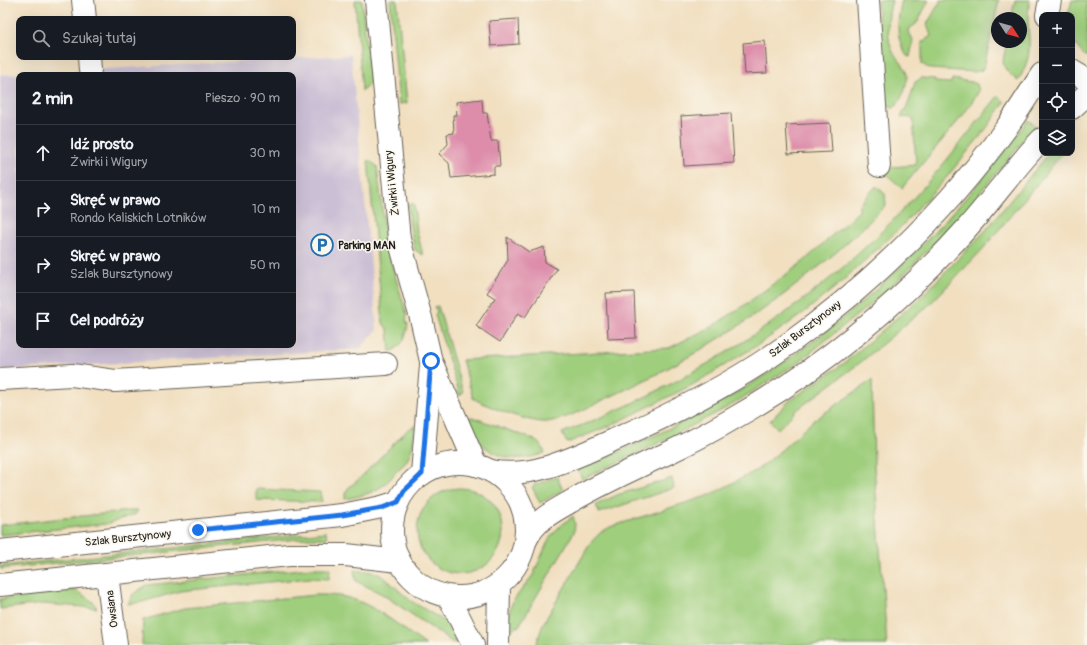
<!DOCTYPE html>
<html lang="pl">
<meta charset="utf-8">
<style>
:root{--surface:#171b24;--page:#242831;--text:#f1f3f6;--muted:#9ea1a6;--line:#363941}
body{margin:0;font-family:Pangolin,sans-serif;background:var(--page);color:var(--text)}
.controls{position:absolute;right:12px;top:12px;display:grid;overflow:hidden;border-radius:8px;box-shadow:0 4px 16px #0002}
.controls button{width:36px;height:36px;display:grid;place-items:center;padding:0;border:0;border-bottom:1px solid var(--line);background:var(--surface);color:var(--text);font:20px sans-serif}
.compass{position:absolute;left:991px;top:12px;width:36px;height:36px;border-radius:50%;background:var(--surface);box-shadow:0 4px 16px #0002;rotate:126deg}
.stop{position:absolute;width:12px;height:12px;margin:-9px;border:3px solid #1a73e8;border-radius:50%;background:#fff}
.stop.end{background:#1a73e8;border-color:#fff;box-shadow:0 1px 4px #0008}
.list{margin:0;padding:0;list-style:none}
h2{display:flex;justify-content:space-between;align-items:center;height:52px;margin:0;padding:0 16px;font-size:17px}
h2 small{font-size:13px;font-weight:400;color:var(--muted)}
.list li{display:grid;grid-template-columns:26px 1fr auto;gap:12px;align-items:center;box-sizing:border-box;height:56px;padding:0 16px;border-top:1px solid var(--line)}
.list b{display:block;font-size:15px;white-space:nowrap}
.list p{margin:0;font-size:13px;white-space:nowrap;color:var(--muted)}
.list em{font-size:13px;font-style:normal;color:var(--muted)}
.icon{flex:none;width:22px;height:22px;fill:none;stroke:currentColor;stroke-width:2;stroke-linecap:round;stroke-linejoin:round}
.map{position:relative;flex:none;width:1087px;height:645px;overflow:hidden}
.search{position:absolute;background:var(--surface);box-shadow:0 4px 16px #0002;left:16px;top:16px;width:280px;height:44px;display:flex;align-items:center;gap:10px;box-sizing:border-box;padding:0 14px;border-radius:8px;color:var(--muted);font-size:15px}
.panel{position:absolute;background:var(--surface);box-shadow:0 4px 16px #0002;left:16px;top:72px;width:280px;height:276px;border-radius:8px}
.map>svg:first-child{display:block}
</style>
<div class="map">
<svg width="1087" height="645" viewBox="0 0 1087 645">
<rect width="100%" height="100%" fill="#fbf7ec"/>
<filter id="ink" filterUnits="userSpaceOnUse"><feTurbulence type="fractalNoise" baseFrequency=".025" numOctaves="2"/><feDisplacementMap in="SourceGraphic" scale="8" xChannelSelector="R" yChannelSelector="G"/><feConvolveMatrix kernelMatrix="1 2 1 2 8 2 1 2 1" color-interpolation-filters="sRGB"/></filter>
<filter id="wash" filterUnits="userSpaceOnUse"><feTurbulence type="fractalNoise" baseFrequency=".012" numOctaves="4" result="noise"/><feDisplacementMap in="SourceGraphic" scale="16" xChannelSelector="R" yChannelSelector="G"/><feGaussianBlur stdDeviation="0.9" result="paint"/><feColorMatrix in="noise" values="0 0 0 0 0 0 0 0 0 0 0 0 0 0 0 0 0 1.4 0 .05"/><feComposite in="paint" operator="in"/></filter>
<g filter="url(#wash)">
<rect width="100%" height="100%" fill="#f1dfc0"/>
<!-- industrial -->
<path fill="#cbbfd5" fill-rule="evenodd" d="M351 55 377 330 360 349 0 370V75ZM19 75H293V345H19Z"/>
<!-- green -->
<g fill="#9fce7d" stroke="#5e754c">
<path d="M355 0H362L370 84 362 91Z"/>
<path d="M390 0H397L407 103 399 104Z"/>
<path d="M877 0H892C888 15 886 32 891 47 893 55 900 60 904 67 912 78 902 100 894 108H892L885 104Z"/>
<path d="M902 0H929L917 23 908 30 913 40 910 57 907 56C895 38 897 20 902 0Z"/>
<path d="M941 0H999L985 63 982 70 975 72 930 69 922 64V42L931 36 927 24Z"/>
<path d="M1015 0H1030C1023 35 1039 46 1018 81 999 66 1002 64 1007 42H1021V18H1011Z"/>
<path d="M1072 0H1087V57C1071 46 1072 32 1072 15H1068Z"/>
<path d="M922 78 935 79V82L951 83 952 79 972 82 977 84 979 91 964 114 902 188 886 174 892 167 916 165 913 118 901 117 909 102 915 82Z"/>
<path d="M998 96 1005 102 986 129 946 178 898 230 838 285 801 315 761 343 694 384 614 424 567 443 562 433C685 386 801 315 893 220 931 181 964 139 998 96Z"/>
<path d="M1028 120 1036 126 956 221 899 279 872 303 800 361 730 406 663 441 582 479 578 470C628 448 678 426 726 399 846 330 946 231 1028 120Z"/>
<path d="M1049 153H1063L982 250 930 304 861 362 798 409 778 429 770 421 788 402 843 364 920 298 986 230Z"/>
<path d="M368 160 377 166 387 249 407 315 406 322 408 323C407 335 403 347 390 352L388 330 383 323Z"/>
<path d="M876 186 885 194 886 205C808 285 716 348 614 395 593 404 570 419 547 422 533 424 485 406 473 398L462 360 669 348 711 327 742 307 803 262 859 211V205Z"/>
<path d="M408 204H414L417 232 423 255 415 250 410 226Z"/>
<path d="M438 306 463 392 460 396 435 315 437 311 434 307Z"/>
<path d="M872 380 874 466 887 645H536L543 624 591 542 600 533 610 527 710 495 757 470 777 454 813 421Z"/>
<path d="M472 417 533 439 541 445 545 453C508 466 482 456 466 419Z"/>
<path d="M415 426C414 439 413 451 406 462 403 466 398 469 395 473 382 491 367 495 345 499V494L348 488 358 480 408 429Z"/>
<path d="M557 477 563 490 540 503 532 487 534 485Z"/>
<path d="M672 478 674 488 599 513 596 505 617 495Z"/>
<circle cx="460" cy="531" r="43"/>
<path d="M256 489 320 492 322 502 256 500Z"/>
<path d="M138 510 136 514 106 524 0 535V525Z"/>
<path d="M573 516 575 524 574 532 519 626 508 631 509 612 513 601 533 575 549 539 558 528Z"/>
<path d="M326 532 327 538H308L0 569V566Z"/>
<path d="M311 568H330L329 579 310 578 180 591 142 602 128 604 133 594 147 585Z"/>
<path d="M354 570 374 572 384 577 411 601 446 622 459 642H452L382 594 356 581Z"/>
<path d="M76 590 93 602 97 608 43 604 0 609V599Z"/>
<path d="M315 595C329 595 343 595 355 600 381 609 404 630 426 645H142L143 620 185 608Z"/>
</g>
<g id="blocks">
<!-- building -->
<g fill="#dd8daa">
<path d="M518 19 519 44 491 46 489 21Z"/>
<path d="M765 41 767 73 745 74 743 43Z"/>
<path d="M482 99 483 113H487L491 141H498L500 166H494V174L451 178 449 163 439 154 448 144 447 134 454 133 453 115H457L456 102Z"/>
<path d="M731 113 734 163 684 166 681 116Z"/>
<path d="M830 123 832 152 788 154 786 125Z"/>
<path d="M507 237 529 252 544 247 545 262 557 269 525 317 518 313 500 342 476 326 495 298 487 293 508 260Z"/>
<path d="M634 292 636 338 608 339 606 293Z"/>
</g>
</g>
</g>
<g filter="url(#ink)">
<use href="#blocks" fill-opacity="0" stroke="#676055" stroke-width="1"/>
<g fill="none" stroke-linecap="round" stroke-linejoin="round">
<!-- minor casing -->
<g stroke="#676055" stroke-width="24">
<g id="minor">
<path d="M83 0 85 19"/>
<path d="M376 0 399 239 421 318 431 361 476 465"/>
<path d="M868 0 879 166"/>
<path d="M89 57 90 70"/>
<path d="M0 379 72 375 115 381 386 364"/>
<path d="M422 474 431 365"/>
<path d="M107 574 116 645"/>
<path d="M449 597 473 645"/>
<path d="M498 645 499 585"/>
</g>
</g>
<!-- secondary casing -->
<g stroke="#676055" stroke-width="24">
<g id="secondary">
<path d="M1047 15 1050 0"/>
<path d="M1072 71 1087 80"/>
<path d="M1072 108 1087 94"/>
<circle cx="459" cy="530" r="67"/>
<path d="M491 471C533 480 580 455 618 438 677 412 735 382 787 345 870 285 947 210 1007 127 1019 110 1030 92 1042 74"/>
<path d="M526 540C535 521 552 512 570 502 602 483 635 468 668 453 691 442 714 430 736 417 822 368 901 302 967 228 993 199 1015 167 1042 139"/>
<path d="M0 551 342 515 382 507 398 502"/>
<path d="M0 585 289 555H346L399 561"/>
</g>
</g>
<!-- minor -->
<use href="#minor" stroke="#fff" stroke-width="22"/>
<!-- secondary -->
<use href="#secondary" stroke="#fff" stroke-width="22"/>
</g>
</g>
<g fill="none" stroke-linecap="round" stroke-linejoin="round" filter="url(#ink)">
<!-- route -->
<path stroke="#1a73e8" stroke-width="5" d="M198 530 342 515 382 508 398 502 404 491 422 474 431 361"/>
</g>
<!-- icons -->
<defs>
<g id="parking-ring" transform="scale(1.15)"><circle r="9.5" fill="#fbf7ec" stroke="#1f6fb2" stroke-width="1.5"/><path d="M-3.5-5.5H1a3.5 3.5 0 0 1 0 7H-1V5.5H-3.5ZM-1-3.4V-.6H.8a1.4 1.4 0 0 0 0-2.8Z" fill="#1f6fb2"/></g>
</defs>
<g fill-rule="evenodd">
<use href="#parking-ring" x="322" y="245"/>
</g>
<g text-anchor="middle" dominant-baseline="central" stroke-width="3" stroke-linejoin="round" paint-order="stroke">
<!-- street labels -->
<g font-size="11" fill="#1c1c1c" stroke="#fbf7ec">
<text transform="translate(392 183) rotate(-96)">Żwirki i Wigury</text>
<text transform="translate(805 329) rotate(-37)">Szlak Bursztynowy</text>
<text transform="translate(128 538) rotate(-6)">Szlak Bursztynowy</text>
<text transform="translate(112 609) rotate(-97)">Owsiana</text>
</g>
<!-- poi labels -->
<g font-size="11" font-weight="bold" fill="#1c1c1c" stroke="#fbf7ec" text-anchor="start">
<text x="338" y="245">Parking MAN</text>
</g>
</g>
</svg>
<div class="controls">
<button>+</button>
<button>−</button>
<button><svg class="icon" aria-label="locate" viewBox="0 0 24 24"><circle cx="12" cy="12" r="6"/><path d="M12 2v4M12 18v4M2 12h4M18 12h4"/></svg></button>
<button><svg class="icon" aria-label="layers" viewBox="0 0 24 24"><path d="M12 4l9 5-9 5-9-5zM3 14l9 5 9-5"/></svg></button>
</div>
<svg class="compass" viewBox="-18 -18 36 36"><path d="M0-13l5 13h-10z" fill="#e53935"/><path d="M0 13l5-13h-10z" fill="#9ea1a6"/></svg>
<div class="stop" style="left:431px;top:361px"></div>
<div class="stop end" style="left:198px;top:530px"></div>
<div class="search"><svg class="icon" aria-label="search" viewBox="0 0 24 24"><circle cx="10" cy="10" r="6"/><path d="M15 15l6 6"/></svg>Szukaj tutaj</div>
<section class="panel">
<h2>2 min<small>Pieszo · 90 m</small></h2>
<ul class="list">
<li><svg class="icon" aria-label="ahead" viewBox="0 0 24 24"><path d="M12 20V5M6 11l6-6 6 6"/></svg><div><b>Idź prosto</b><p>Żwirki i Wigury</p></div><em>30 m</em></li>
<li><svg class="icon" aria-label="right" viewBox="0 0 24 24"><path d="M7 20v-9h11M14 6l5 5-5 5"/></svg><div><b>Skręć w prawo</b><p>Rondo Kaliskich Lotników</p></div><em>10 m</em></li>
<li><svg class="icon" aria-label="right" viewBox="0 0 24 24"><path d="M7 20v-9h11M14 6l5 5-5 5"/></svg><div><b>Skręć w prawo</b><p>Szlak Bursztynowy</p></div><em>50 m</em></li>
<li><svg class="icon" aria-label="arrive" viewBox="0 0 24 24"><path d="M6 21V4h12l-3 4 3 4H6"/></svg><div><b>Cel podróży</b></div></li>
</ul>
</section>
</div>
